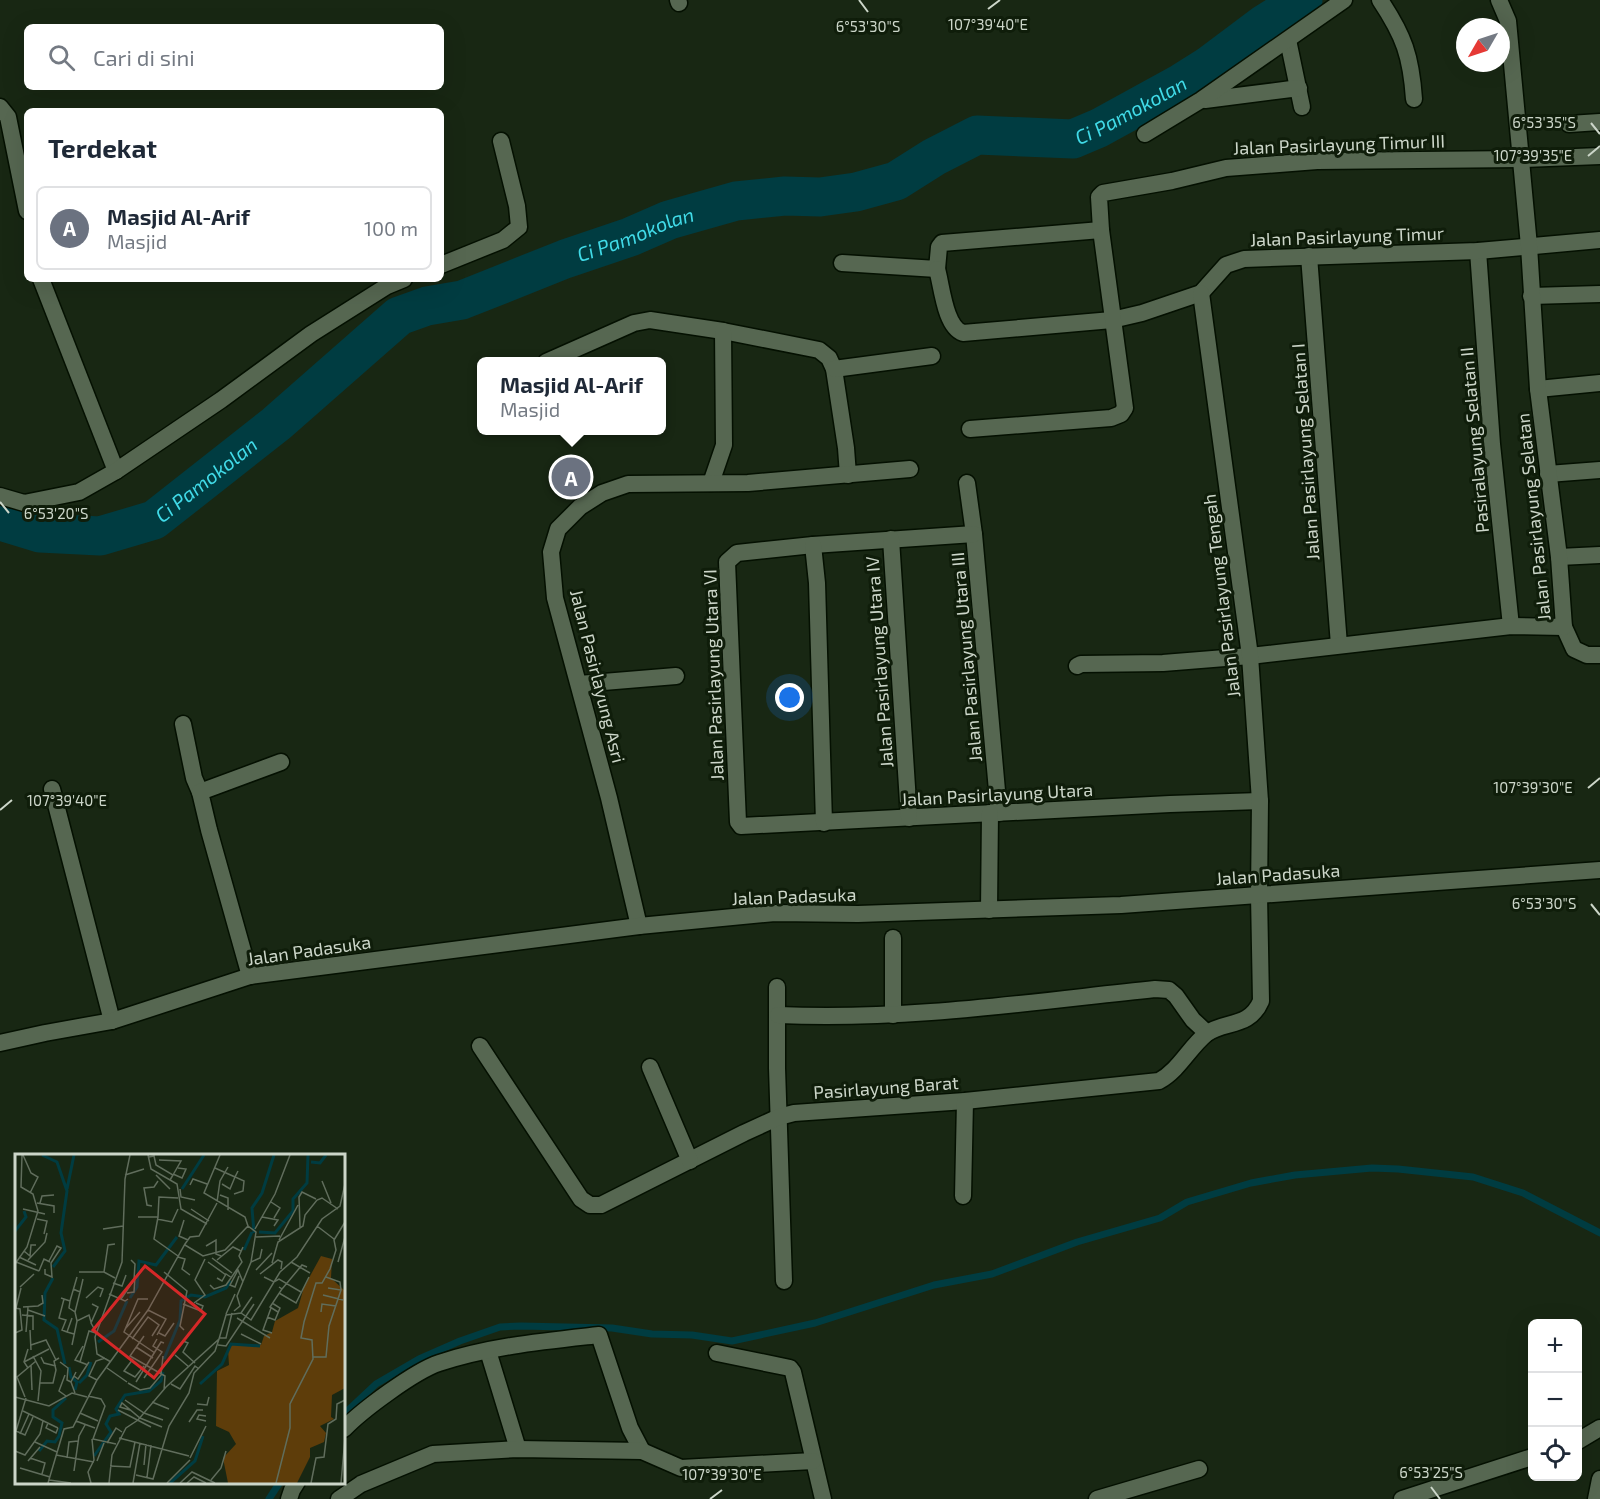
<!DOCTYPE html>
<html lang="id">
<meta charset="utf-8">
<style>
:root{--surface:#fff;--page:#f2f2f3;--text:#1f2937;--muted:#747a83;--line:#e0e1e3;--accent:#825386}
body{margin:0;font-family:"Exo 2",sans-serif;background:var(--page);color:var(--text)}
.controls{position:absolute;right:18px;bottom:18px;display:grid;overflow:hidden;border-radius:9px;box-shadow:0 6px 24px #0002}
.controls button{width:54px;height:54px;display:grid;place-items:center;padding:0;border:0;border-bottom:2px solid var(--line);background:var(--surface);color:var(--text);font:30px sans-serif}
.compass{position:absolute;left:1456px;top:18px;width:54px;height:54px;border-radius:50%;background:var(--surface);box-shadow:0 6px 24px #0002;rotate:231deg}
.you{position:absolute;left:790px;top:698px;width:21px;height:21px;margin:-15px;border:4px solid #fff;border-radius:50%;background:#1a73e8;box-shadow:0 0 0 9px #1a73e833}
.badge{display:grid;place-items:center;width:39px;height:39px;border-radius:50%;background:var(--accent);color:#fff;font-size:20px;font-weight:700}
.pin{position:absolute;translate:-50% -50%;border:3px solid #fff;box-shadow:0 2px 6px #0006}
.popup{position:absolute;left:477px;top:357px;width:189px;height:78px;box-sizing:border-box;display:grid;place-content:center;border-radius:9px;background:var(--surface);filter:drop-shadow(0 2px 4px #0005);font-size:20px;white-space:nowrap;color:var(--muted)}
.popup b{font-size:22px;color:var(--text)}
.popup::after{content:'';position:absolute;left:50%;top:100%;margin-left:-12px;border:12px solid transparent;border-top-color:var(--surface)}
.list{margin:0;padding:0;list-style:none}
h2{display:flex;justify-content:space-between;align-items:center;height:78px;margin:0;padding:0 24px;font-size:26px}
h2 small{font-size:20px;font-weight:400;color:var(--muted)}
.list li{display:grid;grid-template-columns:39px 1fr auto;gap:18px;align-items:center;box-sizing:border-box;height:84px;margin:0 12px 12px;padding:0 12px;border:2px solid var(--line);border-radius:9px}
.list b{display:block;font-size:22px;white-space:nowrap}
.list p{margin:0;font-size:20px;white-space:nowrap;color:var(--muted)}
.list em{font-size:20px;font-style:normal;color:var(--muted)}
.icon{flex:none;width:33px;height:33px;fill:none;stroke:currentColor;stroke-width:2;stroke-linecap:round;stroke-linejoin:round}
.map{position:relative;flex:none;width:1600px;height:1499px;overflow:hidden}
.search{position:absolute;background:var(--surface);box-shadow:0 6px 24px #0002;left:24px;top:24px;width:420px;height:66px;display:flex;align-items:center;gap:15px;box-sizing:border-box;padding:0 21px;border-radius:9px;color:var(--muted);font-size:22px}
.panel{position:absolute;background:var(--surface);box-shadow:0 6px 24px #0002;left:24px;top:108px;width:420px;height:174px;border-radius:9px}
.map>svg:first-child{display:block}
</style>
<div class="map">
<svg width="1600" height="1499" viewBox="0 0 1600 1499">
<rect width="100%" height="100%" fill="#182713"/>
<g fill="none" stroke-linecap="round" stroke-linejoin="round">
<!-- stream -->
<g stroke="#003c41" stroke-width="7">
<path d="M344 1414 376 1384 419 1359 460 1341 500 1327 521 1326 612 1328 652 1334 692 1335 732 1341 815 1323 934 1285 992 1274 1077 1242 1160 1218 1187 1202 1251 1183 1295 1175 1372 1168 1398 1169 1473 1177 1523 1193 1600 1233"/>
<path d="M269 1499 280 1482"/>
</g>
<!-- river -->
<path stroke="#003c41" stroke-width="39" id="s1" d="M0 521 40 533 100 536 154 520 276 424 399 316 427 306 462 300 565 259 630 237 669 220 736 201 785 196 820 197 856 192 896 181 934 157 977 135 1073 139 1099 128 1181 83 1208 66 1264 24 1303 0"/>
<!-- minor casing -->
<g stroke="#041001" stroke-width="19">
<g id="minor">
<path d="M678 0 679 3"/>
<path d="M1380 0C1404 36 1411 56 1414 99"/>
<path d="M1288 40 1302 107"/>
<path d="M1205 100 1299 88"/>
<path d="M0 107 8 117 27 211"/>
<path d="M1569 124 1600 122"/>
<path d="M1145 134 1201 100 1344 0"/>
<path d="M1478 251 1492 444 1511 626"/>
<path d="M1309 256 1339 645"/>
<path d="M842 263 937 269 939 247 942 243 1101 230"/>
<path d="M441 265 503 240 519 227 517 206 501 141"/>
<path d="M937 269C942 287 945 327 963 333L1112 320 1142 313 1201 293 1226 265 1244 259 1478 251 1600 240"/>
<path d="M41 279 116 471"/>
<path d="M1531 296 1600 294"/>
<path d="M546 362 634 323 650 320 723 331 819 350 829 358 834 369 846 448 848 475"/>
<path d="M834 369 932 356"/>
<path d="M1538 389 1600 383"/>
<path d="M970 429 1111 418 1121 414 1125 408 1101 230 1099 197 1103 193 1172 181 1226 168 1317 161 1521 159 1600 156"/>
<path d="M1548 474 1600 470"/>
<path d="M711 483 724 445 723 331"/>
<path d="M967 483 974 534 999 813"/>
<path d="M0 496 24 503 79 492 116 471 221 400 311 334 387 286 404 279"/>
<path d="M974 534 813 545 737 553 727 562 738 822 741 826 1170 804 1260 801"/>
<path d="M891 539 909 818"/>
<path d="M813 545 817 583 824 823"/>
<path d="M1559 557 1600 555"/>
<path d="M1564 627 1574 649 1587 655H1600"/>
<path d="M1077 666 1081 664 1163 663 1250 656 1511 626 1564 627 1559 557 1538 389 1529 246 1508 21 1499 0"/>
<path d="M579 684 676 676"/>
<path d="M183 724 194 778 200 792"/>
<path d="M52 789 112 1021"/>
<path d="M989 910 990 813"/>
<path d="M639 926 609 798 555 598 551 552 558 529 580 507 602 493 628 484 748 483 910 469"/>
<path d="M893 938V1015"/>
<path d="M250 976 209 830 200 792 281 762"/>
<path d="M777 987V1068L784 1281"/>
<path d="M778 1015C904 1021 1030 1002 1155 989L1169 990 1176 996 1193 1020 1207 1033"/>
<path d="M480 1046 581 1199 590 1205H601L744 1133 779 1117 794 1113 965 1101 1159 1081C1179 1070 1189 1048 1206 1034 1224 1020 1249 1029 1261 1001L1259 895 1260 801 1250 656 1201 293"/>
<path d="M650 1067 690 1161"/>
<path d="M963 1196 965 1101"/>
<path d="M488 1351 518 1449"/>
<path d="M717 1353 790 1368 793 1372 823 1499"/>
<path d="M344 1429C362 1410 415 1371 439 1363 491 1346 545 1341 599 1335L630 1428 642 1451"/>
<path d="M1578 1441 1600 1428"/>
<path d="M289 1499 292 1490 297 1482"/>
<path d="M339 1499 361 1484 433 1454 518 1449 642 1451 681 1468 813 1461"/>
<path d="M1097 1499 1199 1469"/>
<path d="M1402 1499 1532 1457"/>
<path d="M1596 1499 1600 1479"/>
</g>
</g>
<!-- tertiary casing -->
<g stroke="#041001" stroke-width="19">
<path id="tertiary" d="M0 1043 45 1033 112 1021 250 976 639 926 775 913 858 914 1121 905 1600 870"/>
</g>
<!-- minor -->
<use href="#minor" stroke="#566751" stroke-width="16"/>
<!-- tertiary -->
<use href="#tertiary" stroke="#566751" stroke-width="16"/>
</g>
<!-- ticks -->
<path fill="none" stroke="#ccd6c9" stroke-width="2" d="M859 0 868 12M988 9 1000 0M1591 123 1600 134M1588 156 1600 146M0 502 9 513M1588 788 1600 778M0 810 12 800M1591 904 1600 915M1431 1487 1440 1499M710 1499 722 1490"/>
<g text-anchor="middle" dominant-baseline="central" stroke-width="6" stroke-linejoin="round" paint-order="stroke">
<!-- street labels -->
<g font-size="18" fill="#ccd6c9" stroke="#0f1d0a">
<text transform="translate(1339 144) rotate(-2)">Jalan Pasirlayung Timur III</text>
<text transform="translate(1347 236) rotate(-2)">Jalan Pasirlayung Timur</text>
<text transform="translate(1474 440) rotate(-95)">Pasiralayung Selatan II</text>
<text transform="translate(1305 452) rotate(-94)">Jalan Pasirlayung Selatan I</text>
<text transform="translate(1533 517) rotate(-96)">Jalan Pasirlayung Selatan</text>
<text transform="translate(1221 596) rotate(-97)">Jalan Pasirlayung Tengah</text>
<text transform="translate(966 657) rotate(-95)">Jalan Pasirlayung Utara III</text>
<text transform="translate(879 662) rotate(-94)">Jalan Pasirlayung Utara IV</text>
<text transform="translate(713 675) rotate(-92)">Jalan Pasirlayung Utara VI</text>
<text transform="translate(598 676) rotate(76)">Jalan Pasirlayung Asri</text>
<text transform="translate(997 794) rotate(-3)">Jalan Pasirlayung Utara</text>
<text transform="translate(1278 874) rotate(-4)">Jalan Padasuka</text>
<text transform="translate(794 896) rotate(-2)">Jalan Padasuka</text>
<text transform="translate(309 950) rotate(-8)">Jalan Padasuka</text>
<text transform="translate(886 1087) rotate(-4)">Pasirlayung Barat</text>
</g>
<!-- water labels -->
<g font-size="20" font-style="italic" fill="#40dae7" stroke="#0f1d0a">
<text stroke="none"><textPath href="#s1" startOffset="1250">Ci Pamokolan</textPath></text>
<text stroke="none"><textPath href="#s1" startOffset="728">Ci Pamokolan</textPath></text>
<text stroke="none"><textPath href="#s1" startOffset="224">Ci Pamokolan</textPath></text>
</g>
</g>
<!-- overview -->
<g transform="translate(15 1154)">
<rect width="330" height="330" fill="#182713"/>
<path d="M306 102 317 105 316 124 330 137V234L317 241 316 263 319 265 305 272 311 279 309 288 295 294V303L282 329H213L208 304 221 290 214 278 201 272 202 217 214 211 213 196 218 190 246 191 249 182 257 178 260 167 283 154 289 133Z" fill="#5e3d0a"/>
<path fill="none" stroke="#003c41" stroke-width="3" d="M27 1 42 8 52 37 46 79 50 97 38 113M296 8 305 9 311 1M52 35 59 1M167 35 189 1M0 77 11 63 9 57M244 78 260 79 278 57V45L292 29 293 1M239 79 237 54 247 39 259 1M229 96 237 78M38 124 30 139 29 166 42 175 50 210M115 144 122 133 124 107 141 111 162 83M83 188 99 177 112 147M149 205 165 166 166 147 176 141 190 143 211 134 216 127M54 213 56 223 62 228 60 236M64 229 72 221 76 208M185 230 207 210 216 190 245 192M24 297 32 287 40 288 44 282 47 269 38 263V256L51 244M79 302 96 278 91 270 95 262 104 260 101 255 110 241 134 237 146 227 148 218M155 329 180 307 188 282"/>
<path fill="none" stroke="#606d5c" stroke-width="1.5" d="M8 1 16 19 23 23 15 39M133 1 136 15 162 30 166 55 192 70M205 1 189 39 230 63 233 72 241 78 236 108 222 142 225 152 219 157M134 3 139 2 141 11 158 21 155 26M144 6 166 7 158 21M200 14 220 23 215 35 207 30M158 20 167 24 171 15 163 14M110 21 129 15M141 21 155 35M307 27 316 49M175 31 178 25 192 30M165 35 166 43 180 46M219 40 228 37 229 27 220 23 223 17M205 41 213 44V56M202 48 205 27 213 13M256 48 265 54 259 64M22 49 39 52V59M25 49 27 42 39 41M137 52 132 51 129 34 139 33 143 27M8 55 30 60M176 55 194 67M123 63H143L144 43 163 44M143 63 139 85 163 102M247 63 263 66 259 72M22 65 32 67 29 80M142 65 157 68 163 55M169 66 164 82 173 86M302 72 319 85M285 73 284 43 287 38 301 45M88 75 108 72M240 75 260 40 275 1M241 83 265 82M264 86 283 51M170 91 188 102 210 96 233 72M191 92 201 86V100L206 102M9 97 15 102 16 91H21M4 103 21 111M163 103 170 105 167 115 175 121M197 104 217 119M13 106 30 88 32 79M202 106 218 93 226 97M1 108 24 117M193 108 211 121M236 108 245 104 247 95M276 108 295 119M323 108 330 83M257 109 263 88 288 72 290 61 302 46 307 44 323 55M0 110 12 93 23 57 18 40 6 33 7 1M30 115V120L37 123 36 109 46 94 42 92 34 107M241 116 257 99M24 117 29 105 35 108M64 118H89L100 124M89 118 93 91 100 90M149 118 172 137 165 172 169 176M245 120 263 106 267 108 266 115M224 122 220 133 215 131 223 116 228 128M249 123 259 128 264 125 286 138M311 123 325 128 326 136M202 124 207 127 211 120 217 124M98 129 107 132 111 121M195 131 199 135 211 131 227 108 224 102 228 93M5 133 19 120M58 135 65 138 68 125M267 135 287 111 292 113M112 139 119 138 120 123M264 139 281 149 294 123M94 140 110 147 113 145M308 141 328 146M46 144 55 147 54 154 60 158 62 167 74 161 76 168M71 144 83 133 88 135 85 143M49 145 44 164 51 166 47 176 52 178M106 145 119 126 120 110 116 106M133 145H123L109 178 140 199M55 147 62 123M179 149 190 141 180 126 190 105M77 150 83 153 76 169 81 178M168 150 186 157 188 152 181 149M8 153 23 152 28 149 27 141M0 154 5 155 7 176 0 179M1 154 6 134M256 154 248 176 257 179M13 156 30 162M133 156 151 165 142 181M60 158 65 138M263 158 255 153 267 135 264 133M306 158 307 150 321 152M226 159 237 143M211 160 220 140M7 161 18 162V176M252 163 260 166 265 154 257 149M57 164 52 178 59 180M222 164 255 184M110 175 125 158M15 176 16 196M11 178 13 153M144 179 150 182 159 169M226 180 246 190M129 182 115 202 150 222 149 236M205 184H211L217 159M117 185 133 163 144 171 137 182M168 187 173 189 168 198 180 209M16 191 31 186 41 206M57 191 62 167M203 191 211 192 239 150M68 192 60 206 73 211M121 193 138 204M160 201 174 213M18 202 26 217 23 247M26 203 29 209 41 212M298 203H311L314 172 326 136 313 134M118 205 109 217 120 223 129 212M9 208 34 195M45 208 53 214 52 226 56 228M65 208 74 177 81 179M96 208 82 200 80 183 107 108 110 25 115 1M16 211 17 236M13 214 9 208 13 195M92 214 112 228M50 221 44 237 51 242M59 222 63 225 74 208M129 224 147 198 138 192 142 185M82 226 74 222 81 207 90 204M121 228 146 188 149 189M25 229H38L41 216 39 207 44 204M113 229 125 236 135 234 146 221 148 202M156 230 165 235 180 212 184 215M60 239 56 228 61 218M73 242 86 245 90 252 78 285 101 290M0 243 34 252 57 239 72 243M10 243 2 223 21 207M11 244 1 277 10 281 18 263M110 246 129 259 148 266M137 248 154 255M182 250 192 251 194 243M103 256 136 273M115 256 105 253 107 249 125 264 147 273M8 257 43 274M65 259 83 267M61 267 80 274M191 267 182 265 184 261 191 262M174 268 182 256H188M33 269 31 274 41 279 43 274M5 280 14 260M104 284 174 302M20 288 42 298M92 289 101 274 107 278M0 297 10 301 25 280 28 267M41 301 79 308M15 304 30 309 27 320M52 304 54 288 63 287M175 304 191 272M13 307 25 293M82 307 89 289M129 311 131 290M95 312 115 313 120 288M5 314 35 323M59 317 64 282 70 271M121 321 138 325 154 272 174 239 179 219 200 197 204 185M132 323 136 291M34 326 56 329M196 326 206 314 211 297M33 329 49 275 58 273 82 226 133 156 170 90 175 83 184 82 202 49M76 329 73 318 79 306 77 285M94 329 97 301 111 274 123 266 151 233 204 185 211 161 226 159 236 166 265 118 282 103 307 65 325 52 330 30M118 329 125 289M152 329 175 306M165 329 177 318 200 329M172 329 179 323 191 329M261 329 275 274V250L298 205 297 186 286 184 289 168 301 129H307L315 115 321 96 319 86 330 68M296 329 301 304 309 303 313 270 321 265 322 250 330 246M326 329 330 284"/>
<path fill="#d62828" fill-opacity="0.15" stroke="#d62828" stroke-width="3" d="M130 112 190 160 139 224 78 176Z"/>
<rect width="330" height="330" fill="none" stroke="#ccd6c9" stroke-width="3"/>
</g>
<g font-size="15" text-anchor="middle" fill="#ccd6c9" stroke="#0f1d0a" stroke-width="6" stroke-linejoin="round" paint-order="stroke">
<text x="988" y="30">107°39'40"E</text>
<text x="868" y="32">6°53'30"S</text>
<text x="1544" y="128">6°53'35"S</text>
<text x="1533" y="161">107°39'35"E</text>
<text x="56" y="519">6°53'20"S</text>
<text x="1533" y="793">107°39'30"E</text>
<text x="67" y="806">107°39'40"E</text>
<text x="1544" y="909">6°53'30"S</text>
<text x="1431" y="1478">6°53'25"S</text>
<text x="722" y="1480">107°39'30"E</text>
</g>
</svg>
<div class="controls">
<button>+</button>
<button>−</button>
<button><svg class="icon" aria-label="locate" viewBox="0 0 24 24"><circle cx="12" cy="12" r="6"/><path d="M12 2v4M12 18v4M2 12h4M18 12h4"/></svg></button>
</div>
<svg class="compass" viewBox="-18 -18 36 36"><path d="M0-13l5 13h-10z" fill="#e53935"/><path d="M0 13l5-13h-10z" fill="#747a83"/></svg>
<div class="you"></div>
<div class="pin badge" style="left:571px;top:477px;background:#6b7280">A</div>
<div class="popup"><b>Masjid Al-Arif</b>Masjid</div>
<div class="search"><svg class="icon" aria-label="search" viewBox="0 0 24 24"><circle cx="10" cy="10" r="6"/><path d="M15 15l6 6"/></svg>Cari di sini</div>
<section class="panel">
<h2>Terdekat<small></small></h2>
<ul class="list">
<li><span class="badge" style="background:#6b7280">A</span><div><b>Masjid Al-Arif</b><p>Masjid</p></div><em>100 m</em></li>
</ul>
</section>
</div>
